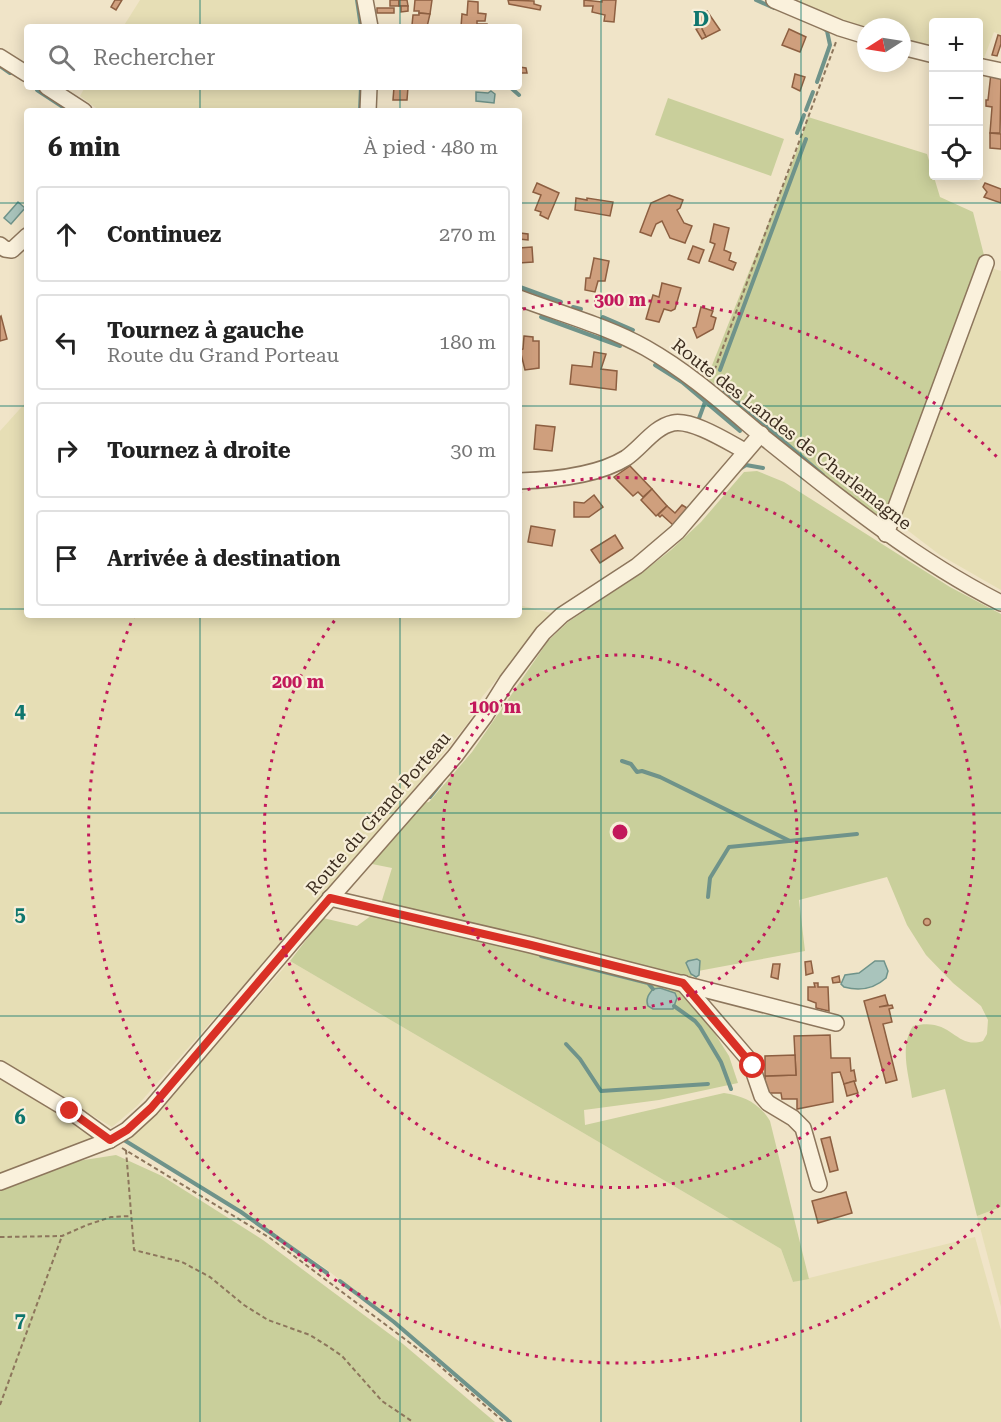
<!DOCTYPE html>
<html lang="fr">
<meta charset="utf-8">
<style>
:root{--surface:#fff;--page:#f6f6f6;--text:#222;--muted:#767676;--line:#e0e0e0}
body{margin:0;font-family:"Roboto Serif",serif;background:var(--page);color:var(--text)}
.controls{position:absolute;right:18px;top:18px;display:grid;overflow:hidden;border-radius:6px;box-shadow:0 3px 15px #0003}
.controls button{width:54px;height:54px;display:grid;place-items:center;padding:0;border:0;border-bottom:2px solid var(--line);background:var(--surface);color:var(--text);font:30px sans-serif}
.compass{position:absolute;left:857px;top:18px;width:54px;height:54px;border-radius:50%;background:var(--surface);box-shadow:0 3px 15px #0003;rotate:258deg}
.stop{position:absolute;width:18px;height:18px;margin:-14px;border:4px solid #d93025;border-radius:50%;background:#fff}
.stop.end{background:#d93025;border-color:#fff;box-shadow:0 2px 6px #0008}
.list{margin:0;padding:0;list-style:none}
h2{display:flex;justify-content:space-between;align-items:center;height:78px;margin:0;padding:0 24px;font-size:26px}
h2 small{font-size:20px;font-weight:400;color:var(--muted)}
.list li{display:grid;grid-template-columns:39px 1fr auto;gap:18px;align-items:center;box-sizing:border-box;height:96px;margin:0 12px 12px;padding:0 12px;border:2px solid var(--line);border-radius:6px}
.list b{display:block;font-size:22px;white-space:nowrap}
.list p{margin:0;font-size:20px;white-space:nowrap;color:var(--muted)}
.list em{font-size:20px;font-style:normal;color:var(--muted)}
.icon{flex:none;width:33px;height:33px;fill:none;stroke:currentColor;stroke-width:2;stroke-linecap:round;stroke-linejoin:round}
.map{position:relative;flex:none;width:1001px;height:1422px;overflow:hidden}
.search{position:absolute;background:var(--surface);box-shadow:0 3px 15px #0003;left:24px;top:24px;width:498px;height:66px;display:flex;align-items:center;gap:15px;box-sizing:border-box;padding:0 21px;border-radius:6px;color:var(--muted);font-size:22px}
.panel{position:absolute;background:var(--surface);box-shadow:0 3px 15px #0003;left:24px;top:108px;width:498px;height:510px;border-radius:6px}
.map>svg:first-child{display:block}
</style>
<div class="map">
<svg width="1001" height="1422" viewBox="0 0 1001 1422">
<rect width="100%" height="100%" fill="#f0e4c8"/>
<!-- farmland -->
<g fill="#e6deb5">
<path d="M140 0H357L361 27H123Z"/>
<path d="M792 0H1001V35L994 32 984 58 979 57 978 22H934L933 48 902 40V27H866V29Z"/>
<path d="M85 87H361L360 111H100L80 96Z"/>
<path d="M991 268 1001 271V590L940 555 898 523Z"/>
<path d="M27 401V615H519V605L555 614 523 648 482 697 468 723 389 820 137 1106 112 1127 0 1061V431Z"/>
<path d="M290 961 781 1249 793 1282 975 1237 1001 1330V1422H513L438 1357 321 1265 194 1181 128 1140 143 1127Z"/>
<path d="M0 1069 110 1140 0 1182Z"/>
<path d="M1001 1207V1307L977 1216Z"/>
</g>
<!-- green -->
<g fill="#c9cf9b">
<path d="M668 98 784 139 771 176 655 135Z"/>
<path d="M808 117 927 154 940 197 973 212 986 263 889 526 831 483 707 378 798 148Z"/>
<path d="M757 471 784 482 950 587 1001 614V1207L977 1216 945 1089 912 1098C909 1075 899 1047 913 1026 952 1016 955 1050 983 1041L987 1034 988 1020 981 1006 953 983 926 955 907 925 887 877 799 900 805 951 698 971 683 983 729 1056 738 1083 659 1100 584 1110 585 1125 724 1093C744 1096 759 1103 770 1121L809 1279 793 1282 781 1249 290 961 323 918 357 926 379 910 392 868 362 862 416 804 429 802 472 752 548 641 568 622 643 572 671 550 701 522 744 472Z"/>
<path d="M116 1155 162 1176 263 1240 403 1344 495 1422H0V1182L33 1168Z"/>
</g>
<!-- water -->
<g fill="#a9c4bc" stroke="#6f938a" stroke-width="1.5">
<path d="M491 91 495 94 494 103 476 101V92L488 93Z"/>
<path d="M18 202 25 208 11 224 4 218Z"/>
<path d="M697 959 700 961 699 975 696 977 691 974 686 963 688 961Z"/>
<path d="M875 961H884L888 971 886 978C874 989 859 991 844 987L841 984 845 975 859 973Z"/>
<path d="M660 988 675 993 677 998 673 1009H653L648 1006C645 999 649 994 653 989Z"/>
</g>
<g fill="none" stroke-linecap="round" stroke-linejoin="round">
<!-- stream -->
<g stroke="#6f938a" stroke-width="4">
<path d="M357 0 361 27"/>
<path d="M756 0 774 8"/>
<path d="M0 66 10 73"/>
<path d="M817 82 830 45 827 31 823 28"/>
<path d="M510 87 519 95"/>
<path d="M37 90 69 111"/>
<path d="M806 110 813 92"/>
<path d="M360 111 361 87"/>
<path d="M797 133 804 115"/>
<path d="M520 287 561 302"/>
<path d="M573 307 581 309"/>
<path d="M541 317 620 346"/>
<path d="M603 317 633 330"/>
<path d="M655 365 682 382 740 431"/>
<path d="M720 370 806 139"/>
<path d="M724 390 823 475"/>
<path d="M698 421 705 402"/>
<path d="M738 470 746 465 763 468"/>
<path d="M622 761 631 764 637 772 642 771 660 777 790 841"/>
<path d="M430 797 441 783"/>
<path d="M708 897 710 878 729 847 857 834"/>
<path d="M541 956 648 983 653 989"/>
<path d="M674 1006 695 1021 700 1027 721 1062 731 1089"/>
<path d="M566 1044 580 1059 601 1091 708 1084"/>
<path d="M124 1140 241 1212 327 1273"/>
<path d="M340 1281 394 1322 510 1422"/>
</g>
</g>
<!-- building -->
<g fill="#cf9f7d" stroke="#8d5f41" stroke-width="1.5">
<path d="M115 0H122L116 10 111 7Z"/>
<rect x="390" y="0" width="9" height="6"/>
<path d="M399 0H407L408 6H399Z"/>
<path d="M415 0H432L430 14 419 13V11H414Z"/>
<path d="M508 0 534 1V4L541 6 540 10 509 4Z"/>
<path d="M584 0 602 2V0H616L614 22 604 21 605 15 592 12 593 6H584Z"/>
<path d="M468 1 478 2V13L486 14 485 21H477V24H487V27H461L462 14 467 15Z"/>
<path d="M401 6H408V11L401 12Z"/>
<rect x="377" y="8" width="17" height="5"/>
<path d="M707 11 720 30 706 37 696 17Z"/>
<path d="M419 13 430 14 427 27 412 25 413 15H419Z"/>
<path d="M701 27 706 37 702 39 696 29Z"/>
<path d="M789 29 806 37 800 52 782 45Z"/>
<path d="M998 35 1001 36V44L997 56 992 55Z"/>
<path d="M519 67 526 68 527 73H519Z"/>
<path d="M991 73 1001 75 1000 133H990L992 107 986 106V100H988Z"/>
<path d="M795 74 805 77 800 91 792 87Z"/>
<path d="M394 87H408L407 100H393Z"/>
<path d="M990 133 1001 134V149L990 148Z"/>
<path d="M537 183 559 193 548 219 540 215 541 212 535 210 541 195 533 192Z"/>
<path d="M985 183 1001 189V203L984 197 987 192 983 187Z"/>
<path d="M669 195 683 200 680 208 677 210 684 223 692 226 685 243 670 238 662 221 656 224 651 236 640 232 651 203Z"/>
<path d="M576 198 587 200V198L613 202 610 216 575 210Z"/>
<path d="M714 224 729 228 724 250 731 253 729 260 736 263 733 270 709 261 715 244 710 242Z"/>
<path d="M520 233 528 234V240L519 239Z"/>
<path d="M693 246 704 250 699 263 688 259Z"/>
<path d="M532 247 533 262 519 263V248Z"/>
<path d="M594 258 609 261 605 281H598L595 292 585 290 586 278H590Z"/>
<path d="M662 283 681 288 675 309 671 311 664 309 659 322 646 319 653 295 659 297Z"/>
<path d="M701 307 713 311 711 316 716 318 713 329 697 338 693 328 696 327Z"/>
<path d="M1 316 7 339 0 341V317Z"/>
<path d="M524 336 533 337V341H539V368L525 370 520 350 523 349Z"/>
<path d="M594 352 606 354 601 369 617 371 616 390 570 384 572 365 592 367Z"/>
<path d="M536 425 555 427 552 451 534 449Z"/>
<path d="M630 466 652 489 643 497 638 492 633 496 614 477Z"/>
<path d="M652 489 667 506 656 516 641 500Z"/>
<path d="M594 495 603 507 589 517H574V502L584 503Z"/>
<path d="M682 505 687 508 673 525 662 515 660 517 658 515 667 506 675 513Z"/>
<path d="M531 526 555 530 552 546 528 542Z"/>
<path d="M615 535 623 548 600 563 591 550Z"/>
<circle cx="927" cy="922" r="3.5"/>
<path d="M811 961 813 973 806 975 805 962Z"/>
<path d="M773 964H780L778 979 771 977Z"/>
<path d="M839 976 840 982 833 983 832 978Z"/>
<path d="M814 983H818V987H828L829 1011 816 1008V1003L808 1000V987H815Z"/>
<path d="M885 995 888 1005 879 1007 892 1005 893 1008 889 1009 892 1022 883 1024 897 1080 886 1083 864 1001Z"/>
<path d="M830 1035 831 1058H850L851 1071 854 1070 856 1081 844 1084 840 1072 832 1073 833 1102 797 1109V1099H782L781 1093H766L765 1076 796 1075 794 1036Z"/>
<path d="M795 1055 796 1075 765 1076V1056Z"/>
<path d="M854 1081 858 1093 847 1096 844 1084Z"/>
<path d="M830 1137 838 1170 830 1172 821 1139Z"/>
<path d="M846 1192 852 1213 818 1223 812 1201Z"/>
</g>
<g fill="none" stroke-linecap="round" stroke-linejoin="round">
<!-- minor casing -->
<g stroke="#8d765c" stroke-width="18">
<g id="minor">
<path d="M365 0 370 27"/>
<path d="M774 0 840 28 866 36"/>
<path d="M902 47 934 55"/>
<path d="M0 57 27 74"/>
<path d="M978 66 1001 71"/>
<path d="M47 87 84 111"/>
<path d="M368 111 369 87"/>
<path d="M0 245 5 249 12 250 27 236"/>
<path d="M519 298C561 314 607 326 646 348 690 373 724 404 762 436 838 497 914 559 1001 603"/>
<path d="M519 481C552 480 597 476 626 458 641 448 654 427 673 423 692 419 728 442 745 451"/>
<path d="M886 534 986 263"/>
<path d="M330 898 531 945 836 1023"/>
<path d="M683 983 750 1061 762 1096 768 1103 793 1118 803 1128 819 1184"/>
<path d="M0 1069 70 1111 110 1140"/>
<path d="M0 1182 110 1140 127 1130 151 1108 293 941 455 756 485 716 507 681 543 633 562 615 637 566 677 532 761 434"/>
</g>
</g>
<!-- path -->
<g stroke="#8d765c" stroke-width="2" stroke-dasharray="4.5 3" stroke-linecap="butt">
<path d="M712 377 836 42"/>
<path d="M122 1148 270 1238 434 1361 504 1422"/>
<path d="M126 1150 134 1250 182 1262 210 1277 244 1305 268 1320 310 1335 329 1347 342 1356 382 1401 413 1422"/>
<path d="M0 1237 62 1236 87 1225 111 1217 131 1216"/>
<path d="M0 1405 62 1236"/>
</g>
<!-- minor -->
<use href="#minor" stroke="#faf1dc" stroke-width="15"/>
</g>
<g fill="none" stroke-linecap="round" stroke-linejoin="round">
<!-- route -->
<path stroke="#d93025" stroke-width="8" d="M70 1111 110 1140 127 1130 151 1108 330 898 531 945 683 983 753 1066"/>
</g>
<!-- grid -->
<path fill="none" stroke="#0f766e" stroke-width="1.5" stroke-opacity="0.55" d="M200 0V27M400 0V27M601 0V1422M801 0V1422M200 87V111M400 87V111M0 203H27M519 203H1001M0 406H27M519 406H1001M0 609H27M519 609H1001M200 615V1422M400 615V1422M0 813H1001M0 1016H1001M0 1219H1001"/>
<!-- distance rings -->
<g fill="none" stroke="#c2185b" stroke-width="3" stroke-dasharray="3 6">
<circle cx="620" cy="832" r="177"/>
<path d="M519 492A355 355 0 1 1 338 616"/>
<path d="M999 1205A532 532 0 0 1 134 616M523 309A532 532 0 0 1 999 459"/>
</g>
<g text-anchor="middle" dominant-baseline="central" stroke-width="4.5" stroke-linejoin="round" paint-order="stroke">
<!-- street labels -->
<g font-size="18" fill="#3d2e20" stroke="#f7eed8">
<text transform="translate(792 434) rotate(38)">Route des Landes de Charlemagne</text>
<text transform="translate(378 813) rotate(-49)">Route du Grand Porteau</text>
</g>
</g>
<g font-size="20" text-anchor="middle" font-weight="bold" fill="#0f766e" stroke="#f7eed8" stroke-width="4.5" stroke-linejoin="round" paint-order="stroke">
<text x="701" y="26">D</text>
<text x="20" y="718">4</text>
<text x="20" y="921">5</text>
<text x="20" y="1124">6</text>
<text x="20" y="1327">7</text>
</g>
<circle cx="620" cy="832" r="9" fill="#c2185b" stroke="#f7eed8" stroke-width="3"/>
<g font-size="18" text-anchor="middle" font-weight="bold" fill="#c2185b" stroke="#f7eed8" stroke-width="4.5" stroke-linejoin="round" paint-order="stroke">
<text x="620" y="306">300 m</text>
<text x="298" y="688">200 m</text>
<text x="495" y="713">100 m</text>
</g>
</svg>
<div class="controls">
<button>+</button>
<button>−</button>
<button><svg class="icon" aria-label="locate" viewBox="0 0 24 24"><circle cx="12" cy="12" r="6"/><path d="M12 2v4M12 18v4M2 12h4M18 12h4"/></svg></button>
</div>
<svg class="compass" viewBox="-18 -18 36 36"><path d="M0-13l5 13h-10z" fill="#e53935"/><path d="M0 13l5-13h-10z" fill="#767676"/></svg>
<div class="stop" style="left:753px;top:1066px"></div>
<div class="stop end" style="left:70px;top:1111px"></div>
<div class="search"><svg class="icon" aria-label="search" viewBox="0 0 24 24"><circle cx="10" cy="10" r="6"/><path d="M15 15l6 6"/></svg>Rechercher</div>
<section class="panel">
<h2>6 min<small>À pied · 480 m</small></h2>
<ul class="list">
<li><svg class="icon" aria-label="ahead" viewBox="0 0 24 24"><path d="M12 20V5M6 11l6-6 6 6"/></svg><div><b>Continuez</b></div><em>270 m</em></li>
<li><svg class="icon" aria-label="left" viewBox="0 0 24 24"><path d="M17 20v-9H6M10 6l-5 5 5 5"/></svg><div><b>Tournez à gauche</b><p>Route du Grand Porteau</p></div><em>180 m</em></li>
<li><svg class="icon" aria-label="right" viewBox="0 0 24 24"><path d="M7 20v-9h11M14 6l5 5-5 5"/></svg><div><b>Tournez à droite</b></div><em>30 m</em></li>
<li><svg class="icon" aria-label="arrive" viewBox="0 0 24 24"><path d="M6 21V4h12l-3 4 3 4H6"/></svg><div><b>Arrivée à destination</b></div></li>
</ul>
</section>
</div>
